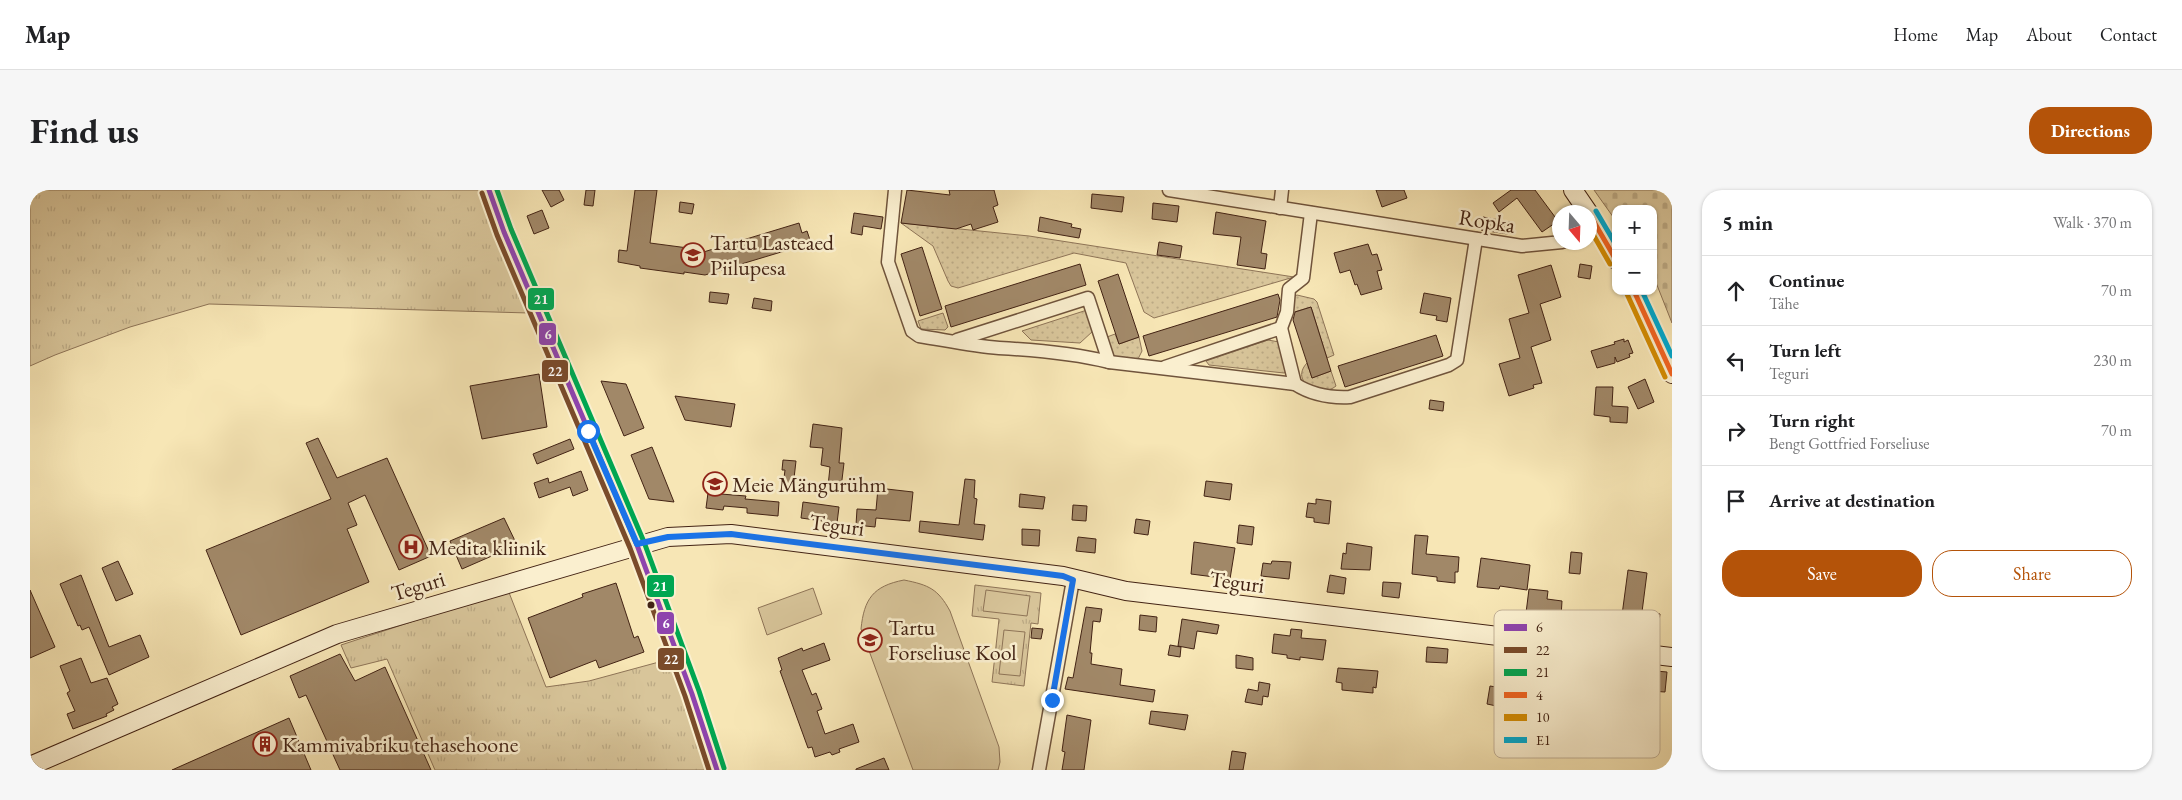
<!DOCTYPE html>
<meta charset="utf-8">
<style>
:root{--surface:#fff;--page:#f6f6f6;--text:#202124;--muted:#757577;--line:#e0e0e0;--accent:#b45309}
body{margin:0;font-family:"EB Garamond",serif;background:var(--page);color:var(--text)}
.controls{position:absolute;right:15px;top:15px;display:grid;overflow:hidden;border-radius:10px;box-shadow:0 1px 4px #0004}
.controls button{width:45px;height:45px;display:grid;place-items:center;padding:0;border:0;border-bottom:1px solid var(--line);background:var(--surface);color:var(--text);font:25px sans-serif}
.compass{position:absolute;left:1522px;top:15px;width:45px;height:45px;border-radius:50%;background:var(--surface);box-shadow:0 1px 4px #0004;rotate:161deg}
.stop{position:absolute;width:15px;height:15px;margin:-11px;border:4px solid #1a73e8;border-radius:50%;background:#fff}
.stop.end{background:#1a73e8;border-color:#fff;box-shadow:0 1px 5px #0008}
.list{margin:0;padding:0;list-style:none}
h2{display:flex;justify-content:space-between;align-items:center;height:65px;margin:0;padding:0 20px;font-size:21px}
h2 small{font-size:16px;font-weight:400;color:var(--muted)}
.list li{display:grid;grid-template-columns:32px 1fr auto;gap:15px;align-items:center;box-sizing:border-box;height:70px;padding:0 20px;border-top:1px solid var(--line)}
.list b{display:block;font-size:19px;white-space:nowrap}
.list p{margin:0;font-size:16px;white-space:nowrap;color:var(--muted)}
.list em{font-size:16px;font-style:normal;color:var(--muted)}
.actions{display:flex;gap:10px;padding:15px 20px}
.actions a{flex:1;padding:11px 0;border:1px solid var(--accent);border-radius:20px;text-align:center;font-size:18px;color:var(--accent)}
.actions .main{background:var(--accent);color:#fff}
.icon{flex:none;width:28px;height:28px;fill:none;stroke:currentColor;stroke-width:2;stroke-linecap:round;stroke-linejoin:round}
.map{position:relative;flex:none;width:1642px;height:580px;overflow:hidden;border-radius:20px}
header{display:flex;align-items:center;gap:30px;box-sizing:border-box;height:70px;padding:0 25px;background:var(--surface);border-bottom:1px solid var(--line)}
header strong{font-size:24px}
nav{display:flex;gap:28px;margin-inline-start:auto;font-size:18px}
.intro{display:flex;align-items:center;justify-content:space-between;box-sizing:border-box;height:120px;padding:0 30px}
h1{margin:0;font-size:35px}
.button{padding:12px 22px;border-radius:20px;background:var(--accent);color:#fff;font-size:18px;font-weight:700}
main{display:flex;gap:30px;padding:0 30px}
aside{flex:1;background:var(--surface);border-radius:20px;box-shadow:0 1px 4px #0004}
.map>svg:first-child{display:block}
</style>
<header>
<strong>Map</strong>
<nav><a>Home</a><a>Map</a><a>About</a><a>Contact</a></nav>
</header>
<div class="intro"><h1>Find us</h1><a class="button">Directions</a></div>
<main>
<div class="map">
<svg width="1642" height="580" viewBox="0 0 1642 580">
<defs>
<pattern id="grass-dots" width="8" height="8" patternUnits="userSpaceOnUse" patternTransform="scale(1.25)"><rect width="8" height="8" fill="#d8c59a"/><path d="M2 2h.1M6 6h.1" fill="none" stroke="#bba984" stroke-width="1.8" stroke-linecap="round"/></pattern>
<pattern id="cemetery-stones" width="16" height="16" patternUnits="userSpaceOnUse" patternTransform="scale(1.25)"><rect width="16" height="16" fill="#d8c59a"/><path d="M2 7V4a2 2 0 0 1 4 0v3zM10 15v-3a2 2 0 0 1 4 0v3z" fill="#bba984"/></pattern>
<pattern id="park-tufts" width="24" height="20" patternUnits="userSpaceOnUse" patternTransform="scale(1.25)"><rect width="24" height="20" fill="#d8c59a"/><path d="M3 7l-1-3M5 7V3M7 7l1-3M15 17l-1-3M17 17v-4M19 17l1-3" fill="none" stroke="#bba984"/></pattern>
</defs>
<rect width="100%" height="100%" fill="#f7e6b5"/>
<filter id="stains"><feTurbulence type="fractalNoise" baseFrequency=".004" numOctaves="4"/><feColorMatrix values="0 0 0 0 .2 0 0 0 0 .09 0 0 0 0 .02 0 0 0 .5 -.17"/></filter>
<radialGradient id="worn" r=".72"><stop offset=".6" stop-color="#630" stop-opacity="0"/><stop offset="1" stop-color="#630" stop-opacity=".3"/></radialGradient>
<!-- grass -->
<g fill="url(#grass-dots)" stroke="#8e7457">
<path d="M871 33 999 46 1264 87 1124 128 1114 122 1096 73 1044 63 928 98 921 96 918 91 903 56Z"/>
<path d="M1267 105 1284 109 1287 112 1304 165 1297 168 1281 117 1261 123 1263 107Z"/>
<path d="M1057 120 1063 141 1050 153 1001 150 992 141Z"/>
<path d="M913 123 918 137 915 140 891 139 888 131Z"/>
<path d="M1085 144 1089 154 1109 147 1112 161 1108 169 1083 166 1077 147Z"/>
<path d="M1238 150 1249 152 1258 181 1254 183 1179 175 1176 171Z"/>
<path d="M1277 173 1282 188 1301 181 1306 196C1291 209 1259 192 1277 173Z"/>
</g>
<!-- cemetery -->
<path fill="url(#cemetery-stones)" stroke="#8e7457" d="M1564 0H1642V133L1623 85V19H1586V31Z"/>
<!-- park -->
<g fill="url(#park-tufts)" stroke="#8e7457">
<path d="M0 0H454L499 123 179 114 100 137 25 165 0 176Z"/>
<path d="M945 395 1011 403 1008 434 1001 433 994 496 962 492 969 429 942 426Z"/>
<path d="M478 400 516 497 559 491 640 469 681 580H405L357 469 321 478 311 455Z"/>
</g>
<!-- garden -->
<g fill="#d8c59a" stroke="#8e7457">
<path d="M874 390C899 395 908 399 920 421L969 557 970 572 968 580H883L831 439C834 409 843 396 874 390Z"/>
<path d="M783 398 792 424 737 445 728 418Z"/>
<path d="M956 400 1000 406 997 426 953 421Z"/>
<path d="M974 440 995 442 990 486 969 484Z"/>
</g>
<!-- building -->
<g fill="#a18868" stroke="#432314">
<path d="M512 0H529L534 10 521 17Z"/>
<path d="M556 0H565L563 16 554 15Z"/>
<path d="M605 0H627L620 53 658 58 657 67 769 33 772 43 777 41 781 53 675 85 654 82V84L610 78V76L588 72 589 60 597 61Z"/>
<path d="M877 0 920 5 919 0H964L968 15 963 17 968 32 943 40 941 34 926 39 871 33Z"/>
<path d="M1346 0H1374L1377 8 1352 17Z"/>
<path d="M1481 0H1505L1528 31 1512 42 1487 8 1469 22 1463 13Z"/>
<path d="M1062 4 1094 7 1092 22 1061 18Z"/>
<path d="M650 12 664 14 662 24 649 22Z"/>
<path d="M1123 13 1149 16 1147 32 1122 29Z"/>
<path d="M512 20 519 38 504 44 497 26Z"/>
<path d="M1186 22 1236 31 1231 63 1237 64 1235 79 1207 75 1211 47 1183 44Z"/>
<path d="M824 23 853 27 851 39 833 36 832 45 821 43Z"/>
<path d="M1010 27 1042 34 1041 37 1051 39 1049 48 1008 41Z"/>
<path d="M1453 27 1480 32 1478 44 1451 40Z"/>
<path d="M1129 52 1152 56 1150 68 1127 65Z"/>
<path d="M1338 54 1342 65 1347 64 1352 80 1347 81 1352 99 1331 105 1327 94 1325 95 1320 80 1310 83 1304 63Z"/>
<path d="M892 57 912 119 890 126 871 64Z"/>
<path d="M1050 74 1056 95 921 137 915 116Z"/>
<path d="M1550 74 1562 76 1560 89 1548 87Z"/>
<path d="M1521 75 1531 107 1510 114 1521 150 1501 157 1512 193 1503 195 1504 198 1479 206 1469 174 1490 168 1479 129 1499 123 1488 85Z"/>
<path d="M1088 84 1109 147 1089 154 1068 91Z"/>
<path d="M680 102 699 104 697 114 679 112Z"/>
<path d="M1394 103 1421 108 1417 132 1406 130 1407 126 1390 123Z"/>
<path d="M1248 104 1250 110 1247 127 1119 166 1113 146Z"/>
<path d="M724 108 742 111 741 121 722 118Z"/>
<path d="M1281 117 1301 181 1282 188 1263 130 1265 122Z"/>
<path d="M1406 145 1413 166 1315 197 1308 176Z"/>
<path d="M1594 149V152L1598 150 1603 163 1599 164 1600 167 1587 172 1585 167V173L1567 178 1561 161 1585 154 1584 152Z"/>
<path d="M509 184 517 237 452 249 440 196Z"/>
<path d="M1615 189 1624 212 1608 219 1598 197Z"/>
<path d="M571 191 596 194 614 238 594 246Z"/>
<path d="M1566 197H1583L1582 216 1598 217 1597 233 1580 232V227L1564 225Z"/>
<path d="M645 206 705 214 701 237 655 230Z"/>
<path d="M1400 210 1414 212 1413 221 1399 219Z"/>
<path d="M783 234 812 238 809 273H814L811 298 798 296 800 277 791 275 793 258 780 257Z"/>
<path d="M288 248 307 288 357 268 401 366 369 380 335 305 318 313 327 335 317 339 339 392 211 445 176 360 301 309 276 253Z"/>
<path d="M540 249 544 259 507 274 503 264Z"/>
<path d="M622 257 644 312 619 309 601 265Z"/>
<path d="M753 270 766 271 763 297 753 296 755 280H752Z"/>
<path d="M551 281 558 300 543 306 540 297 509 308 504 293 518 288 519 293Z"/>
<path d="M935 289 945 290 944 308 947 309 944 334 955 335 953 350 889 342 890 331 929 335Z"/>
<path d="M1176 291 1202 294 1200 310 1174 306Z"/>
<path d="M848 298 883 302 880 331 846 328 845 337 826 335 827 319 846 320Z"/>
<path d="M678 303 716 306 715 309 749 312 748 326 717 323V318L694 316 693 320 676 318Z"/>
<path d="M990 304 1015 307 1013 319 989 317Z"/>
<path d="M1286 309 1301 311 1299 334 1284 332V328L1276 327 1278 313 1286 314Z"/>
<path d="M773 312 809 317 807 333 771 328Z"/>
<path d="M1043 315 1057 316 1056 331 1042 330Z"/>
<path d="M474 328 487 355 432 379 420 351Z"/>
<path d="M1106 329 1120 331 1118 345 1104 343Z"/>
<path d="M1209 335 1224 337 1222 355 1207 353Z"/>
<path d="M992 339 1010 340 1009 356 992 355Z"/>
<path d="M1385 345 1398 346 1396 364 1429 367 1428 382H1425V393L1407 391V387L1382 384Z"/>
<path d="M1048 347 1066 349 1065 363 1046 361Z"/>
<path d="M1164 352 1205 358 1200 389 1161 384Z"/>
<path d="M1317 353 1342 357 1340 380 1311 379 1313 363 1316 364Z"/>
<path d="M1541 362 1552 363 1550 384 1539 383Z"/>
<path d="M1451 368 1500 375 1497 400 1470 396 1469 399 1447 397Z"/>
<path d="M88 371 103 404 86 411 72 378Z"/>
<path d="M1242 371 1261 372 1259 389 1231 386 1233 373 1241 374Z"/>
<path d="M1598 380 1617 383 1612 422 1630 424 1628 439 1594 435V438L1577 436 1578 424 1592 425Z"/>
<path d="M51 385 79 457 110 445 119 467 79 485 59 437 52 440 50 435 48 436 30 394Z"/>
<path d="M1300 385 1316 388 1314 404 1297 402Z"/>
<path d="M1353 392 1371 393 1369 408 1352 406Z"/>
<path d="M586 393 604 448 608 446 614 462 569 478 566 470 520 488 498 428 553 407 552 404Z"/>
<path d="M1499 399 1518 401 1517 409 1532 411 1531 427 1496 423Z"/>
<path d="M0 400 25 457 0 468Z"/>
<path d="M1056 417 1072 419 1070 432 1063 431 1060 463H1062L1061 474 1092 479 1090 495 1125 500 1123 512 1035 499 1038 487 1043 488Z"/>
<path d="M1110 425 1127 427 1126 442 1109 440Z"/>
<path d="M1152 429 1189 435 1187 444 1167 441 1164 459 1148 456Z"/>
<path d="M1002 438 1013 439 1011 449 1001 448Z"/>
<path d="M1261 439 1272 440 1271 448 1296 450 1293 470 1270 467V470L1257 468V465L1242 463 1244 444 1260 446Z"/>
<path d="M794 453 800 470 772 480 782 505 786 503 792 519 787 521 795 544 823 534 829 552 809 559 810 562 802 565 800 562 785 567 782 557 778 558 750 481 752 480 748 468 772 458 773 461Z"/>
<path d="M1140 455 1151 457 1150 467 1138 465Z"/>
<path d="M1397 457 1418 459 1417 473 1396 472Z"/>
<path d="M310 464 325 491 355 477 401 580H310L276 505 269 508 260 486Z"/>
<path d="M1206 465 1223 468V480L1206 478Z"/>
<path d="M51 468 61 493 77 488 88 514 82 517 84 520 76 524 77 526 43 539 37 524 45 521 37 503 40 501 30 476Z"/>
<path d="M1308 478 1348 481 1346 498 1343 497V503L1312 500V493L1306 492Z"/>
<path d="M1604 479 1637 482 1635 502 1620 501 1619 508 1602 506Z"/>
<path d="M1229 492 1240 494 1238 507 1233 506 1232 515 1215 512 1218 499 1228 501Z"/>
<path d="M1460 496 1479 499 1476 518 1457 514Z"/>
<path d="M1121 521 1158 525 1155 540 1119 534Z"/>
<path d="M1037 525 1061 530 1054 580H1032L1035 562 1032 561Z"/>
<path d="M259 528 281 580H142Z"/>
<path d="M1202 561 1216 563 1213 580H1199Z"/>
<path d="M854 568 859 580H826V579Z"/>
</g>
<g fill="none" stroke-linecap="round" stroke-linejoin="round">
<!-- street casing -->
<g stroke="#70543c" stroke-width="15">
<g id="street">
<path d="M459 0 474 42 607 355 662 504 687 580"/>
<path d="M865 0 858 72 882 141 889 146C915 150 942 156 969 158 1006 160 1043 163 1079 172L1265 194C1282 205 1300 208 1320 207L1419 175 1427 170 1446 49"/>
<path d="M1139 0 1492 56 1532 52"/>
<path d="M1250 18 1252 0"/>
<path d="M1251 138 1257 122 1259 99 1273 88 1281 23"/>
<path d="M927 150 1058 108 1079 172"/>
<path d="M1135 177 1251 138 1265 194"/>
<path d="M1009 580 1043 390"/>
</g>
</g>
<!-- secondary casing -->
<g stroke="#432314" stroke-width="20">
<g id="secondary">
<path d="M1543 0 1558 22"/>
<path d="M1560 25 1586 70"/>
<path d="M1604 101 1642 184"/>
<path d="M0 576 307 444 638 347 701 344 1033 386 1096 401 1642 467"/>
</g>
</g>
<!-- street -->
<use href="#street" stroke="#faefcf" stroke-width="12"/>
<!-- secondary -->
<use href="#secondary" stroke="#faefcf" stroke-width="18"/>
<!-- bus-1 casing -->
<g stroke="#faefcf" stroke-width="9">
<path id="bus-1" d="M459 0 474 42 607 355 662 504 687 580"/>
</g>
<!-- bus-2 casing -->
<g stroke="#faefcf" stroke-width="9">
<path id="bus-2" d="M452 3 467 45 600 358 655 506 679 580"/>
</g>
<!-- bus-3 casing -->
<g stroke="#faefcf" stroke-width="9">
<path id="bus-3" d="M467 0 481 39 614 352 669 501 694 578"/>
</g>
<!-- bus-4 casing -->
<g stroke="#faefcf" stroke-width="9">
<g id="bus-4">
<path d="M1560 25 1586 70"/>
<path d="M1604 101 1642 184"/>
</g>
</g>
<!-- bus-5 casing -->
<g stroke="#faefcf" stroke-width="9">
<g id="bus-5">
<path d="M1560 39 1580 74"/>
<path d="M1597 104 1635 187"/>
</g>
</g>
<!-- bus-6 casing -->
<g stroke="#faefcf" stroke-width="9">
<g id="bus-6">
<path d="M1566 21 1586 55"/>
<path d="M1612 101 1642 166"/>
</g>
</g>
<!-- bus-1 -->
<use href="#bus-1" stroke="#8e44ad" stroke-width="5"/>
<!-- bus-2 -->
<use href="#bus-2" stroke="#7a4b2a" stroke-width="5"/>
<!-- bus-3 -->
<use href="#bus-3" stroke="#00a651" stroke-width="5"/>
<!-- bus-4 -->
<use href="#bus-4" stroke="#f26522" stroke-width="5"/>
<!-- bus-5 -->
<use href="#bus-5" stroke="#d38c04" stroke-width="5"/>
<!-- bus-6 -->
<use href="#bus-6" stroke="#00a9ce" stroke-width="5"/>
</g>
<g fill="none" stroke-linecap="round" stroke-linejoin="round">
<!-- route -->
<path stroke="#1a73e8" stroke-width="6" d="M558 241 607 354 638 347 701 344 1033 386 1043 390 1022 510"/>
</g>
<!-- icons -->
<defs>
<g id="school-ring" transform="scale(1.25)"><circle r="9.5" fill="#faefcf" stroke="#8f2418" stroke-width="1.5"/><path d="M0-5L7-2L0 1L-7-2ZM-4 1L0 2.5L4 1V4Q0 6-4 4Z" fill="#8f2418"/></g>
<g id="hospital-ring" transform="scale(1.25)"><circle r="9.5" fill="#faefcf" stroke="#8f2418" stroke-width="1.5"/><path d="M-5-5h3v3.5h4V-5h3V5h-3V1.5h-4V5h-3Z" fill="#8f2418"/></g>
<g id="building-ring" transform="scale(1.25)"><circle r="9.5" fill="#faefcf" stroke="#8f2418" stroke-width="1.5"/><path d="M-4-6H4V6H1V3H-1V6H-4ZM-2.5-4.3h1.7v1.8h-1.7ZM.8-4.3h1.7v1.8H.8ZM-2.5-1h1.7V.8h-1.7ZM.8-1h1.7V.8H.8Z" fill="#8f2418"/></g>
</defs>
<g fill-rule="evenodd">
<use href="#school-ring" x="663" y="65"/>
<use href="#school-ring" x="685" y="294"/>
<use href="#hospital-ring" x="381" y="357"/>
<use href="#school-ring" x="840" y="450"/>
<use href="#building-ring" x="235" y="554"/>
</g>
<!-- markers -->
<circle fill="#432314" stroke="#faefcf" stroke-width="2" cx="621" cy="415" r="4.5"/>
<g text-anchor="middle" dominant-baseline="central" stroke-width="5" stroke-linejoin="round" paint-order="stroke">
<!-- street labels -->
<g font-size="22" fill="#432314" stroke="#faefcf">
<text transform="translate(1457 31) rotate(9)">Ropka</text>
<text transform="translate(807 335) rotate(7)">Teguri</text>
<text transform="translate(1207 392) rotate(7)">Teguri</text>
<text transform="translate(388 396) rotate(-17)">Teguri</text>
</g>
<!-- poi labels -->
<g font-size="22" fill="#432314" stroke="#faefcf" text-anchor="start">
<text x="680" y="52">Tartu Lasteaed<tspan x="680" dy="25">Piilupesa</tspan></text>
<text x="702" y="294">Meie Mängurühm</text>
<text x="398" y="357">Medita kliinik</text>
<text x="858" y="437">Tartu<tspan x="858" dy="25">Forseliuse Kool</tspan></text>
<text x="252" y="554">Kammivabriku tehasehoone</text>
</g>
</g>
<!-- legend -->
<rect x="1464" y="420" width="166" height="148" rx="8" fill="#faefcf" stroke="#c3b297" stroke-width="1"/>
<rect x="1474" y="434" width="23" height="7" fill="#8e44ad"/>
<rect x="1474" y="457" width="23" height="6" fill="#7a4b2a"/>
<rect x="1474" y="479" width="23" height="7" fill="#00a651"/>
<rect x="1474" y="502" width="23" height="6" fill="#f26522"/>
<rect x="1474" y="524" width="23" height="7" fill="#d38c04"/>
<rect x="1474" y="547" width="23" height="6" fill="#00a9ce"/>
<g font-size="14" fill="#432314">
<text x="1506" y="442">6</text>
<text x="1506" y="465">22</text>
<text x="1506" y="487">21</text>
<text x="1506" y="510">4</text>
<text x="1506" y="532">10</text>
<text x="1506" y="555">E1</text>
</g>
<g stroke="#faefcf" stroke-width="2">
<rect x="497" y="97" width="28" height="24" rx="5" fill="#00a651"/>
<rect x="508" y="132" width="19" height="24" rx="5" fill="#8e44ad"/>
<rect x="511" y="169" width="28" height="24" rx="5" fill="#7a4b2a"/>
<rect x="616" y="384" width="29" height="24" rx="5" fill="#00a651"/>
<rect x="626" y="421" width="19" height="24" rx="5" fill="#8e44ad"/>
<rect x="627" y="457" width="28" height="24" rx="5" fill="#7a4b2a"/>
</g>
<g font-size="14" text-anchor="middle" font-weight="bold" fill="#fff">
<text x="511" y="114">21</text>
<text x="518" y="149">6</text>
<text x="525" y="186">22</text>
<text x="630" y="401">21</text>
<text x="636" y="438">6</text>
<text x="641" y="474">22</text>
</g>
<rect width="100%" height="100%" filter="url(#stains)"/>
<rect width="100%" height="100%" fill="url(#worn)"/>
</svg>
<div class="controls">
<button>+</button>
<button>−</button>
</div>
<svg class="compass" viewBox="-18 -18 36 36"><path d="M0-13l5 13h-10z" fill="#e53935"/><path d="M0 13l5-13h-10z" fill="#757577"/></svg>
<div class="stop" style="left:558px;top:241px"></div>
<div class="stop end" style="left:1022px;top:510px"></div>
</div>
<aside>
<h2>5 min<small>Walk · 370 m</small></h2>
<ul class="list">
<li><svg class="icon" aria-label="ahead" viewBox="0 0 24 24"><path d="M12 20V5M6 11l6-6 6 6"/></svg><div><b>Continue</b><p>Tähe</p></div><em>70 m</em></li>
<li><svg class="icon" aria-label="left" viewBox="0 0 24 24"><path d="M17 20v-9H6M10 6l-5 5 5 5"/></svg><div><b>Turn left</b><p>Teguri</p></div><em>230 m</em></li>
<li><svg class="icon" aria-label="right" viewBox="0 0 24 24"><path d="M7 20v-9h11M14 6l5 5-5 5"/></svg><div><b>Turn right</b><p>Bengt Gottfried Forseliuse</p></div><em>70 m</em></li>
<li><svg class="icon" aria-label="arrive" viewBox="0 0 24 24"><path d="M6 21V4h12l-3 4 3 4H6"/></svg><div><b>Arrive at destination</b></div></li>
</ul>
<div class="actions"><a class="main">Save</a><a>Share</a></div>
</aside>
</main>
